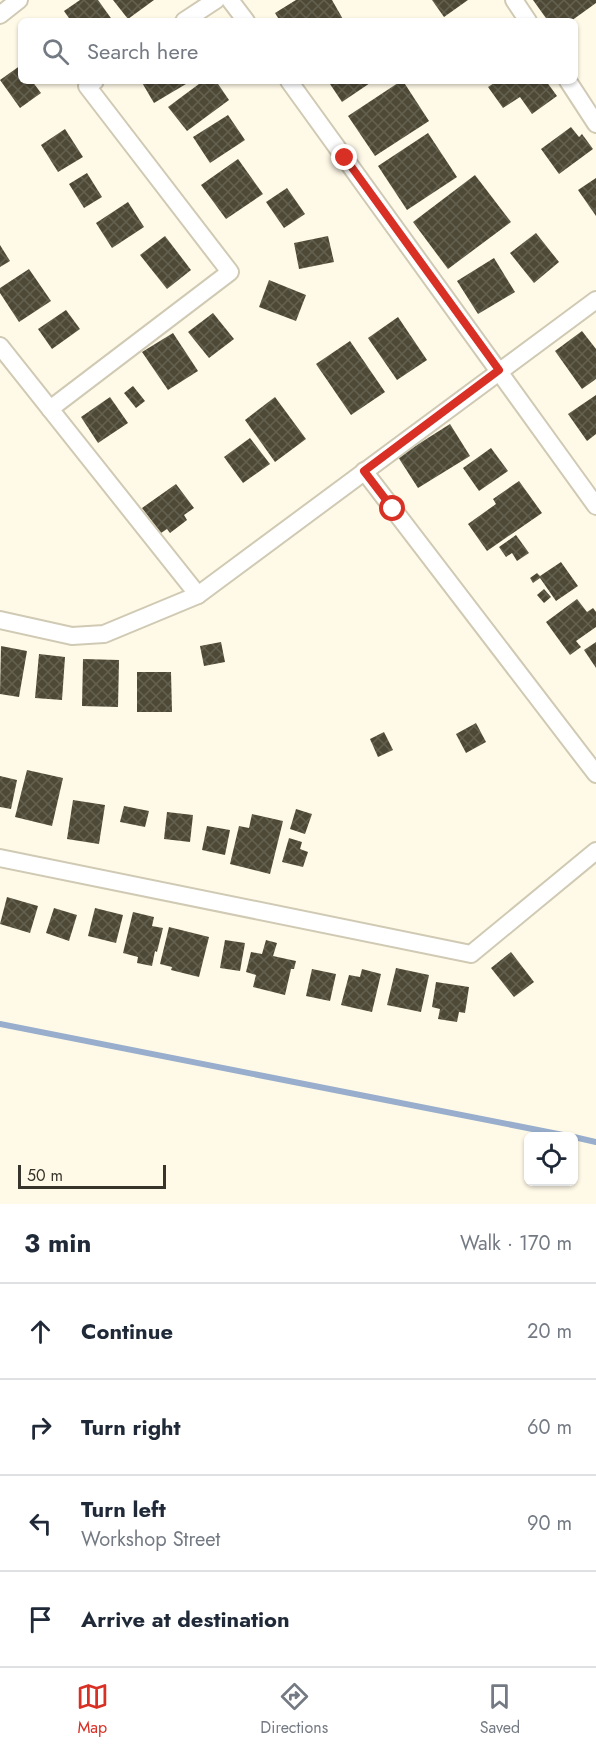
<!DOCTYPE html>
<meta charset="utf-8">
<style>
:root{--surface:#fff;--page:#f2f2f3;--text:#1f2937;--muted:#747a83;--line:#e0e1e3;--accent:#d93025}
body{margin:0;font-family:Jost,sans-serif;background:var(--page);color:var(--text)}
.controls{position:absolute;right:18px;bottom:18px;display:grid;overflow:hidden;border-radius:9px;box-shadow:0 2px 4px #0004}
.controls button{width:54px;height:54px;display:grid;place-items:center;padding:0;border:0;border-bottom:2px solid var(--line);background:var(--surface);color:var(--text);font:30px sans-serif}
.scale{position:absolute;left:18px;bottom:15px;width:148px;box-sizing:border-box;padding-left:6px;border:3px solid #36342b;border-top:0;font-size:16px;line-height:21px;white-space:nowrap;color:#36342b;-webkit-text-stroke:4px #fffae8;paint-order:stroke}
.stop{position:absolute;width:18px;height:18px;margin:-14px;border:4px solid #d93025;border-radius:50%;background:#fff}
.stop.end{background:#d93025;border-color:#fff;box-shadow:0 2px 6px #0008}
.list{margin:0;padding:0;list-style:none}
h2{display:flex;justify-content:space-between;align-items:center;height:78px;margin:0;padding:0 24px;font-size:26px}
h2 small{font-size:20px;font-weight:400;color:var(--muted)}
.list li{display:grid;grid-template-columns:39px 1fr auto;gap:18px;align-items:center;box-sizing:border-box;height:96px;padding:0 24px;border-top:2px solid var(--line)}
.list b{display:block;font-size:22px;white-space:nowrap}
.list p{margin:0;font-size:20px;white-space:nowrap;color:var(--muted)}
.list em{font-size:20px;font-style:normal;color:var(--muted)}
.icon{flex:none;width:33px;height:33px;fill:none;stroke:currentColor;stroke-width:2;stroke-linecap:round;stroke-linejoin:round}
.map{position:relative;flex:none;width:596px;height:1204px;overflow:hidden}
.search{position:absolute;background:var(--surface);box-shadow:0 2px 4px #0004;left:18px;right:18px;top:18px;height:66px;display:flex;align-items:center;gap:15px;box-sizing:border-box;padding:0 21px;border-radius:9px;color:var(--muted);font-size:22px}
.sheet{height:462px;background:var(--surface)}
nav{display:flex;justify-content:space-around;align-items:center;box-sizing:border-box;height:84px;border-top:2px solid var(--line);background:var(--surface);font-size:16px;color:var(--muted)}
nav a{display:grid;justify-items:center;gap:3px}
nav .on{color:var(--accent)}
.map>svg:first-child{display:block}
</style>
<div class="map">
<svg width="596" height="1204" viewBox="0 0 596 1204">
<defs>
<pattern id="building-cross-hatch" width="8" height="8" patternUnits="userSpaceOnUse" patternTransform="scale(1.5)"><rect width="8" height="8" fill="#4e4936"/><path d="M0 0l8 8M0 8l8-8" fill="none" stroke="#656151"/></pattern>
</defs>
<rect width="100%" height="100%" fill="#fffae8"/>
<g fill="none" stroke-linecap="round" stroke-linejoin="round">
<!-- stream -->
<g stroke="#98aecc" stroke-width="6">
<path d="M0 1024 568 1136"/>
<path d="M574 1137 596 1142"/>
</g>
</g>
<!-- building -->
<g fill="url(#building-cross-hatch)">
<path d="M80 0H98L113 21H71L64 11Z"/>
<path d="M113 0H154L128 19Z"/>
<path d="M296 0H332L344 21H280L275 13Z"/>
<path d="M432 0H468L444 17Z"/>
<path d="M533 0H596V3L571 21H548Z"/>
<path d="M21 65V81H32L41 93 20 108 0 80Z"/>
<path d="M141 81H191L154 103Z"/>
<path d="M203 81H216L229 100 187 131 168 107Z"/>
<path d="M328 81H373L342 102Z"/>
<path d="M401 81H403L429 121 375 156 348 116Z"/>
<path d="M497 81H546L557 96 532 114 520 97 503 108 488 87Z"/>
<path d="M228 115 245 140 210 163 193 137Z"/>
<path d="M571 127 579 137 582 134 593 149 559 174 541 149Z"/>
<path d="M65 129 83 157 58 172 41 145Z"/>
<path d="M428 133 457 177 407 210 378 166Z"/>
<path d="M238 159 263 194 226 219 201 185Z"/>
<path d="M87 173 102 197 84 208 69 184Z"/>
<path d="M475 175 511 222 448 269 413 222Z"/>
<path d="M596 178V216L578 190Z"/>
<path d="M287 188 305 214 284 228 266 202Z"/>
<path d="M128 202 144 227 112 248 96 223Z"/>
<path d="M536 233 559 262 534 283 510 253Z"/>
<path d="M165 236 191 270 167 289 140 255Z"/>
<path d="M328 236 334 262 299 269 294 243Z"/>
<path d="M0 245 10 261 0 267Z"/>
<path d="M494 258 515 292 478 314 457 281Z"/>
<path d="M29 269 51 301 19 322 0 293V288Z"/>
<path d="M269 280 306 295 296 321 259 307Z"/>
<path d="M66 310 80 329 52 349 38 329Z"/>
<path d="M213 313 234 339 209 358 188 332Z"/>
<path d="M398 317 427 360 397 380 368 338Z"/>
<path d="M582 331 596 349V379L582 389 555 351Z"/>
<path d="M173 333 198 371 168 390 142 352Z"/>
<path d="M350 341 385 392 351 415 316 364Z"/>
<path d="M133 386 145 401 136 408 124 393Z"/>
<path d="M596 395V434L587 441 568 414Z"/>
<path d="M110 397 128 423 98 443 81 417Z"/>
<path d="M275 397 306 439 275 462 245 420Z"/>
<path d="M450 424 470 456 418 488 398 457Z"/>
<path d="M250 438 270 464 243 483 224 457Z"/>
<path d="M491 448 508 471 479 491 463 468Z"/>
<path d="M519 481 542 513 487 551 468 524 496 504 493 499Z"/>
<path d="M176 484 194 508 184 515 187 520 170 533 167 529 161 533 142 508Z"/>
<path d="M516 535 529 553 517 561 512 553 506 557 499 547Z"/>
<path d="M561 562 578 586 556 601 540 578 533 583 530 578 537 573 540 576Z"/>
<path d="M544 589 551 597 544 603 537 595Z"/>
<path d="M577 599 587 612 593 608 596 612V627L576 641 581 647 570 655 546 622Z"/>
<path d="M221 642 225 662 204 666 200 646Z"/>
<path d="M596 642V668L584 650Z"/>
<path d="M1 646 27 651 19 697 0 694Z"/>
<path d="M39 654 65 657 62 700 35 698Z"/>
<path d="M83 659 119 660 118 707 82 706Z"/>
<path d="M137 672H171L172 712H137Z"/>
<path d="M476 723 486 742 466 753 456 734Z"/>
<path d="M384 732 393 750 378 757 370 739Z"/>
<path d="M27 770 63 778 52 826 15 817Z"/>
<path d="M0 776 17 780 11 809 0 807Z"/>
<path d="M73 800 105 805 99 844 67 839Z"/>
<path d="M124 806 149 811 145 827 120 822Z"/>
<path d="M296 809 312 814 305 834 290 829Z"/>
<path d="M167 812 193 815 190 842 164 839Z"/>
<path d="M252 814 283 821 270 874 230 864 239 826 249 828Z"/>
<path d="M207 826 230 830 225 855 202 850Z"/>
<path d="M289 838 302 842 300 849 308 852 303 867 282 862Z"/>
<path d="M7 897 38 906 30 933 0 924Z"/>
<path d="M54 908 77 915 69 941 46 933Z"/>
<path d="M95 908 123 915 116 943 88 936Z"/>
<path d="M133 912 154 917 152 926 163 928 157 952 155 951 152 966 137 963 138 957 123 953Z"/>
<path d="M169 927 209 937 199 977 171 970 172 967 160 964Z"/>
<path d="M225 940 245 943 240 971 220 968Z"/>
<path d="M266 940 277 943 273 956 296 961 294 969H291L285 995 253 987 256 975 246 972 251 952 262 954Z"/>
<path d="M511 952 534 982 514 997 491 968Z"/>
<path d="M396 968 429 975 421 1012 387 1005Z"/>
<path d="M312 969 336 974 330 1001 306 996Z"/>
<path d="M362 969 381 974 372 1012 341 1005 349 975 360 977Z"/>
<path d="M436 982 469 987 465 1013 459 1012 457 1022 438 1019 440 1009 432 1007Z"/>
</g>
<g fill="none" stroke-linecap="round" stroke-linejoin="round">
<!-- minor casing -->
<g stroke="#d0cab4" stroke-width="20">
<g id="minor">
<path d="M230 0 246 21"/>
<path d="M514 0 528 21"/>
<path d="M0 15 19 0"/>
<path d="M184 21 216 0"/>
<path d="M289 81 596 506"/>
<path d="M568 81 596 124"/>
<path d="M0 346 198 595"/>
<path d="M50 409 230 272 87 86 95 81"/>
<path d="M364 471 596 774"/>
<path d="M0 620 72 636 104 634 198 595 596 300"/>
<path d="M0 858 471 954 596 851"/>
</g>
</g>
<!-- minor -->
<use href="#minor" stroke="#fff" stroke-width="16"/>
</g>
<g fill="none" stroke-linecap="round" stroke-linejoin="round">
<!-- route -->
<path stroke="#d93025" stroke-width="8" d="M345 158 499 370 364 471 393 509"/>
</g>
</svg>
<div class="controls">
<button><svg class="icon" aria-label="locate" viewBox="0 0 24 24"><circle cx="12" cy="12" r="6"/><path d="M12 2v4M12 18v4M2 12h4M18 12h4"/></svg></button>
</div>
<div class="scale">50 m</div>
<div class="stop" style="left:393px;top:509px"></div>
<div class="stop end" style="left:345px;top:158px"></div>
<div class="search"><svg class="icon" aria-label="search" viewBox="0 0 24 24"><circle cx="10" cy="10" r="6"/><path d="M15 15l6 6"/></svg>Search here</div>
</div>
<section class="sheet">
<h2>3 min<small>Walk · 170 m</small></h2>
<ul class="list">
<li><svg class="icon" aria-label="ahead" viewBox="0 0 24 24"><path d="M12 20V5M6 11l6-6 6 6"/></svg><div><b>Continue</b></div><em>20 m</em></li>
<li><svg class="icon" aria-label="right" viewBox="0 0 24 24"><path d="M7 20v-9h11M14 6l5 5-5 5"/></svg><div><b>Turn right</b></div><em>60 m</em></li>
<li><svg class="icon" aria-label="left" viewBox="0 0 24 24"><path d="M17 20v-9H6M10 6l-5 5 5 5"/></svg><div><b>Turn left</b><p>Workshop Street</p></div><em>90 m</em></li>
<li><svg class="icon" aria-label="arrive" viewBox="0 0 24 24"><path d="M6 21V4h12l-3 4 3 4H6"/></svg><div><b>Arrive at destination</b></div></li>
</ul>
</section>
<nav>
<a class="on"><svg class="icon" aria-label="map" viewBox="0 0 24 24"><path d="M3 6l6-2 6 2 6-2v14l-6 2-6-2-6 2zM9 4v14M15 6v14"/></svg>Map</a>
<a><svg class="icon" aria-label="directions" viewBox="0 0 24 24"><path d="M12 3l9 9-9 9-9-9zM9 14v-3h6M13 9l2 2-2 2"/></svg>Directions</a>
<a><svg class="icon" aria-label="saved" viewBox="0 0 24 24"><path d="M7 4h10v16l-5-4-5 4z"/></svg>Saved</a>
</nav>
